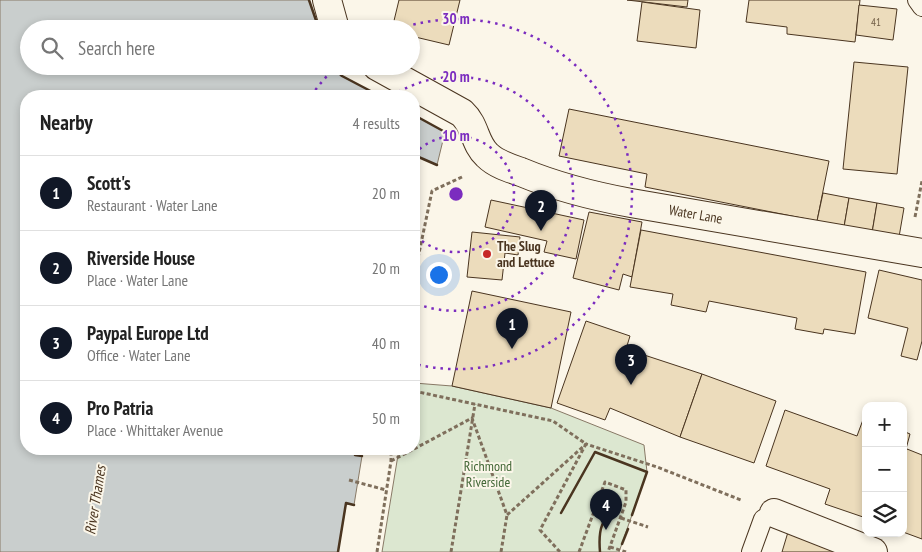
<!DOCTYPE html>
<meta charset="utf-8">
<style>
:root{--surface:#fff;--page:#f6f6f6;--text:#222;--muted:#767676;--line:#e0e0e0;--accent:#111827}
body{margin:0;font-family:"PT Sans Narrow",sans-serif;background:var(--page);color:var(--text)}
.controls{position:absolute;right:15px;bottom:15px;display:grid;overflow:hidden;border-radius:10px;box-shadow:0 2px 8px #0003}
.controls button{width:45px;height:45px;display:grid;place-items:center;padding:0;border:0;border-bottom:1px solid var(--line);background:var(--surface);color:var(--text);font:25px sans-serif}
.you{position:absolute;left:438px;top:274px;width:18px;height:18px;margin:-12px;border:4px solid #fff;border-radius:50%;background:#1a73e8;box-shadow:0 0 0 8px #1a73e833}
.badge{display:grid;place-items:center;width:32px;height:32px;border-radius:50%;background:var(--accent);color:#fff;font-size:16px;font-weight:700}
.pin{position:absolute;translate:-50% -41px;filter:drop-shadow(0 1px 2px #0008)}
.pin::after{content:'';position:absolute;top:26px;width:18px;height:15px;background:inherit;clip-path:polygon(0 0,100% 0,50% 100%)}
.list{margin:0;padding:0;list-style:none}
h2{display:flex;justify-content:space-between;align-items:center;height:65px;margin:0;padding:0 20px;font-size:21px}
h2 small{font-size:16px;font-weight:400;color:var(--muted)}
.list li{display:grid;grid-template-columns:32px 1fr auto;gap:15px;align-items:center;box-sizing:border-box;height:75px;padding:0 20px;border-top:1px solid var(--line)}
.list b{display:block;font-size:19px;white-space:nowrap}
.list p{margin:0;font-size:16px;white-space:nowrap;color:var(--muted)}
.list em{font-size:16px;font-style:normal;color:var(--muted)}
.icon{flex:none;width:28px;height:28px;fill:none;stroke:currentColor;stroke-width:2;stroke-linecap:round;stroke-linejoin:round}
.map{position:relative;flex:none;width:922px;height:552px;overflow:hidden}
.search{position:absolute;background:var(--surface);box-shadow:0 2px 8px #0003;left:20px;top:20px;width:400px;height:55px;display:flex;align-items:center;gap:12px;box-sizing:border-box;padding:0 18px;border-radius:28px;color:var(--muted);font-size:19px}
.panel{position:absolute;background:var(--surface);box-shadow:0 2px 8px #0003;left:20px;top:90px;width:400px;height:365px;border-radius:20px}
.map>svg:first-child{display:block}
</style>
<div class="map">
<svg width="922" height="552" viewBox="0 0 922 552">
<rect width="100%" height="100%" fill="#fbf6e9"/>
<!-- green -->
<path fill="#dce7d0" stroke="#887966" d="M414 383 452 386 551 408 644 445 647 472 619 552H382L399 449H414Z"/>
<!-- water -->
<g fill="#c9cecd" stroke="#887966">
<path d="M0 0H309L319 29H29V66H332L342 76 380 96H26V449H356L355 455 362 456 354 505 346 504 338 552H0Z"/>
<path d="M414 115 445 132 437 165 414 155Z"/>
</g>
<!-- building -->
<g fill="#ecdcbc" stroke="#4a3520">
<path d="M399 0H460L449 45 411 36V29H392Z"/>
<path d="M627 0H688L687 7Z"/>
<path d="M749 0H860L855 42 787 34V27L746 22Z"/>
<path d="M642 2 700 10 696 48 637 41Z"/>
<path d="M859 5 897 9 893 40 856 35Z"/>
<path d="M854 62 908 67 897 174 843 169Z"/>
<path d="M569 109 829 161 817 221 645 187 647 174 559 156Z"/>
<path d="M823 193 849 198 844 227 817 221Z"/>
<path d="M849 198 877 203 872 233 844 227Z"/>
<path d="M491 200 584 220 576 259 544 252 547 241 485 227Z"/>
<path d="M877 203 904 208 899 237 872 233Z"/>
<path d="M589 212 642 222 632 277 623 274 619 290 573 278Z"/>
<path d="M641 230 866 272 855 334 824 329 823 334 795 329 797 318 709 301 706 312 671 305 673 294 630 287Z"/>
<path d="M472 232 520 237 518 255 505 253 502 280 467 277Z"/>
<path d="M879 270 922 280V341L917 360 901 356 908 328 868 318Z"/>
<path d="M472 291 571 312 551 408 452 386Z"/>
<path d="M586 321 630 336 626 349 702 374 680 437 610 408 605 420 557 403Z"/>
<path d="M702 374 776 401 754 463 680 437Z"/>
<path d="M785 410 857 436 864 417H866V518L825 504 830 489 766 466Z"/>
<path d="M903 431 910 434 903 460Z"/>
<path d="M907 449 922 455V539L903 532V460Z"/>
<path d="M788 532 839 552H782Z"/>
</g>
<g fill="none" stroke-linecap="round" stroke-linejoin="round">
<!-- service casing -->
<g stroke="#4a3520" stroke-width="20">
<g id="service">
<path d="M917 0 922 7"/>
<path d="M751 552 763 519 774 513"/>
</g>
</g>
<!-- minor casing -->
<g stroke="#4a3520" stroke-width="30">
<g id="minor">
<path d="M327 0 335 29"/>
<path id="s1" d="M377 66 462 113C476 126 474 143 487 155 496 164 509 168 521 172 557 187 593 196 631 203L922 253"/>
<path d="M774 513 873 552"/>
</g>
</g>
<!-- path -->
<g stroke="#7f6f5c" stroke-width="3" stroke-dasharray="4 2.5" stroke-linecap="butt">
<path d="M915 217 922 181"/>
<path d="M414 277 432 191 462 177"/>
<path d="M414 391 553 421 586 444 540 530 560 552"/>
<path d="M414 449 472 418 507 515 586 444 657 467 741 500"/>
<path d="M391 461 414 449"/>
<path d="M349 480 386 490"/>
<path d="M621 518 648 527"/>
<path d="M610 547 626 552"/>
<path d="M377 552 391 461V449"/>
<path d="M451 552 475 404"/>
<path d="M501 552 507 515"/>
<path d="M579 552 605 482 626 490V502L608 552"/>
</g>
<!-- service -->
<use href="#service" stroke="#fbf6e9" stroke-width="18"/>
<!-- minor -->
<use href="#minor" stroke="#fbf6e9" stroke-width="28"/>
<!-- wall -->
<g stroke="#4a3520" stroke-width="2.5">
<path d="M309 0 319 29"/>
<path d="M332 66 342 76 380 96"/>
<path d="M414 115 445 132"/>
<path d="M414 155 437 165"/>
<path d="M356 449 355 455 362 456"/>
<path d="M561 513 595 452 647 472 632 515"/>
<path d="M622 544 628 529"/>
<path d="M338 552 346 503 354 505"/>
<path d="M600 552C598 529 601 518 621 505"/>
</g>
</g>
<!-- distance rings -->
<g fill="none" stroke="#7b2cbf" stroke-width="2.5" stroke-dasharray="2.5 5">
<path d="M414 154A58 58 0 1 1 414 234"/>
<path d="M392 96A117 117 0 1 1 414 303"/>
<path d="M311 96A175 175 0 0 1 336 67M399 29A175 175 0 1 1 415 364"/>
</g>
<!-- markers -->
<circle fill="#c62828" stroke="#fbf6e9" stroke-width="2" cx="487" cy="254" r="5"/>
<g text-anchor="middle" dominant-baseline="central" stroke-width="4" stroke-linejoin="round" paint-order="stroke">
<!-- number labels -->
<g font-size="11" fill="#725f47">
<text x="876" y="22">41</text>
</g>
<!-- street labels -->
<g font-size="14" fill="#4a3520" stroke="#fbf6e9">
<text stroke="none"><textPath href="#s1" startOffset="365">Water Lane</textPath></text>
</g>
<!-- poi labels -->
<g font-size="14" font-weight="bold" fill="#4a3520" stroke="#fbf6e9" text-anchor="start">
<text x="497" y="246">The Slug<tspan x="497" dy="16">and Lettuce</tspan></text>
</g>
<!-- park labels -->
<g font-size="14" fill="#436837" stroke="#fbf6e9">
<text x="488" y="466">Richmond<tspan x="488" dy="16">Riverside</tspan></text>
</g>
<!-- water labels -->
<g font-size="15" font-style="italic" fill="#4a3520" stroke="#fbf6e9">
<text transform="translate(95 500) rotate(-81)">River Thames</text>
</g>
</g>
<circle cx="456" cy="194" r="8" fill="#7b2cbf" stroke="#fbf6e9" stroke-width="2.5"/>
<g font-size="15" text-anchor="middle" font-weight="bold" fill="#7b2cbf" stroke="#fbf6e9" stroke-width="4" stroke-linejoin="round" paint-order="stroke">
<text x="456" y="24">30 m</text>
<text x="456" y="82">20 m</text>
<text x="456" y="141">10 m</text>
</g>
</svg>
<div class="controls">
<button>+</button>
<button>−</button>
<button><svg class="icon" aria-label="layers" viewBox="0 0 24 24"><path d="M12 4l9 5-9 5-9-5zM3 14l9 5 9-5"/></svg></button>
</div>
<div class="you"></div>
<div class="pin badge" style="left:512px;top:349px">1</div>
<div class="pin badge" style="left:541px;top:231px">2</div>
<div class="pin badge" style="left:631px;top:385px">3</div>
<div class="pin badge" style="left:606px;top:530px">4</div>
<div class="search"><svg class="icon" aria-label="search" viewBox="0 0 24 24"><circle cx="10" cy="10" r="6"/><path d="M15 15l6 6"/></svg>Search here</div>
<section class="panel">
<h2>Nearby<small>4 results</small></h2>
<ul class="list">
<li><span class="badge">1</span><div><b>Scott's</b><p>Restaurant · Water Lane</p></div><em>20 m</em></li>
<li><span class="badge">2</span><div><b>Riverside House</b><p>Place · Water Lane</p></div><em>20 m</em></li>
<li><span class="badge">3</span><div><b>Paypal Europe Ltd</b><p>Office · Water Lane</p></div><em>40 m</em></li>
<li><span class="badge">4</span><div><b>Pro Patria</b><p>Place · Whittaker Avenue</p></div><em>50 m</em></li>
</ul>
</section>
</div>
